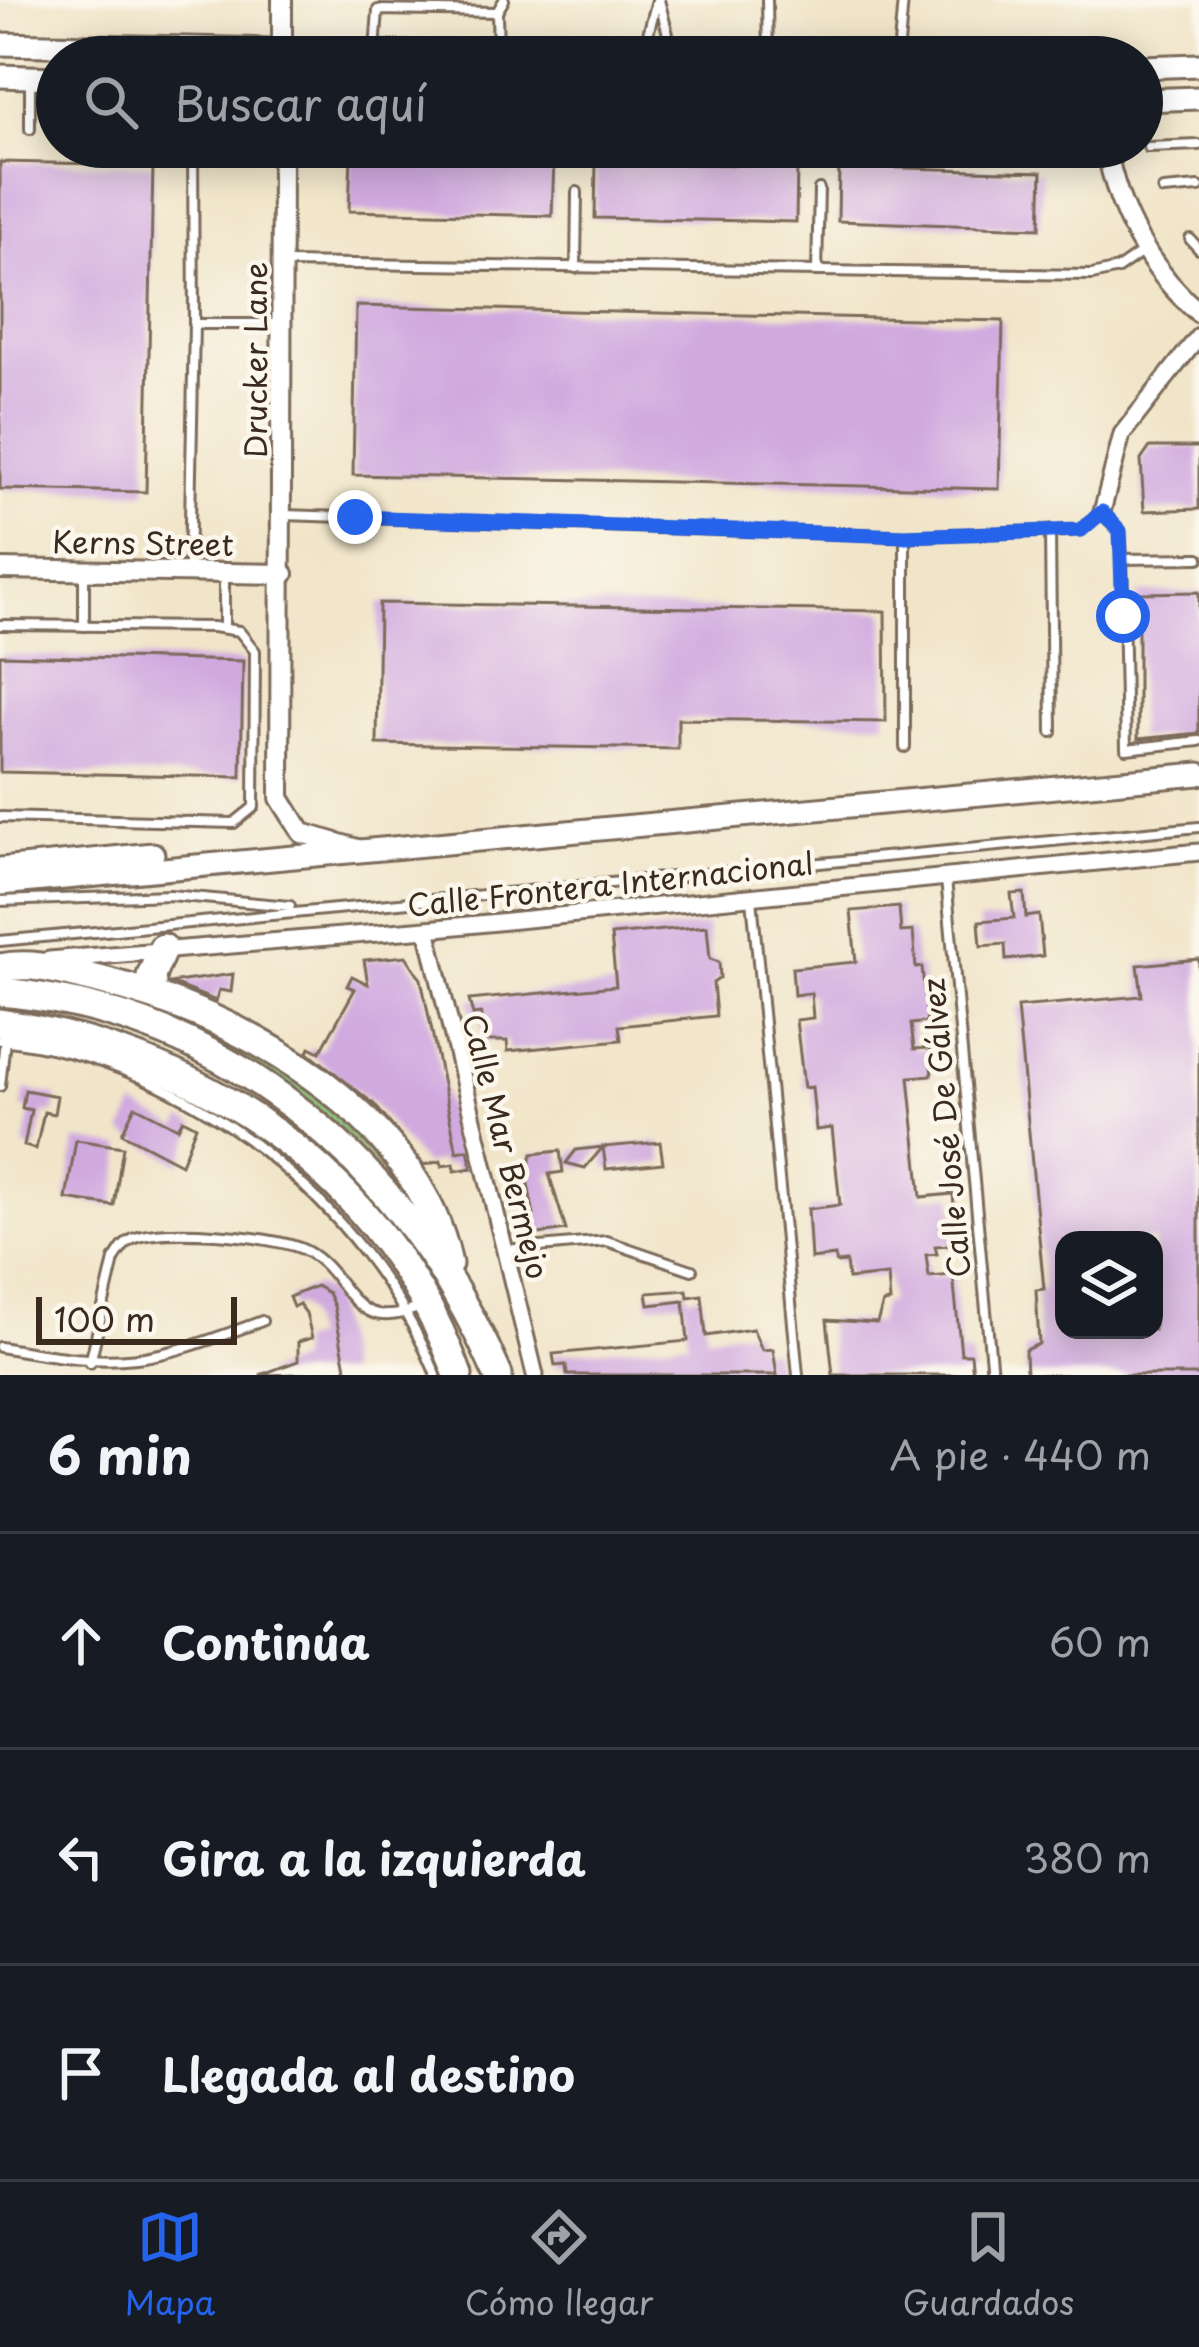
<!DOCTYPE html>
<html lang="es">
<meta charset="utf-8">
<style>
:root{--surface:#171b24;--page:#242831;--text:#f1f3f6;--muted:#9ea1a6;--line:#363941;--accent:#2563eb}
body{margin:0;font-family:"Playpen Sans",sans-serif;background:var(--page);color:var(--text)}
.controls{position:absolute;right:36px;bottom:36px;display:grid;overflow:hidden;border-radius:24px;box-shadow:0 6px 30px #0003}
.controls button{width:108px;height:108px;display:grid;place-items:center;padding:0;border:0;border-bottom:3px solid var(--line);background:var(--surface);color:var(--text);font:60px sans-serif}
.scale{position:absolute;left:36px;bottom:30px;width:201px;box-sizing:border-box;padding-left:12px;border:6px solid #3b2a1e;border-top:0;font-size:33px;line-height:42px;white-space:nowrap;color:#3b2a1e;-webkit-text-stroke:9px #fbf7ec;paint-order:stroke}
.stop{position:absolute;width:36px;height:36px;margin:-27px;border:9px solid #2563eb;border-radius:50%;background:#fff}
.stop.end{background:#2563eb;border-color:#fff;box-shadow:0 3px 12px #0008}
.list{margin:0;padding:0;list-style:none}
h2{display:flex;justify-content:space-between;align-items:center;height:156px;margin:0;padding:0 48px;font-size:51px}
h2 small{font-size:39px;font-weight:400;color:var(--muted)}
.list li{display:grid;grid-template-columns:78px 1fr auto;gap:36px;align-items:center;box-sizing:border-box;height:216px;padding:0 48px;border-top:3px solid var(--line)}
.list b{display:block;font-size:45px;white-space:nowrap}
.list em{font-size:39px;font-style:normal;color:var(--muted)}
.icon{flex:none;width:66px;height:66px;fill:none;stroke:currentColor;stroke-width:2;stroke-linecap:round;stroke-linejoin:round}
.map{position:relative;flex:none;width:1199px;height:1375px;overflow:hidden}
.search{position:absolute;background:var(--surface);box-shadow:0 6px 30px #0003;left:36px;right:36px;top:36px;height:132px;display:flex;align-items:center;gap:30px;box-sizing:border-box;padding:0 42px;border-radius:66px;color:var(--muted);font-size:45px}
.sheet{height:804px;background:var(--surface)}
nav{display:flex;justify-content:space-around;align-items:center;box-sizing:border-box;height:168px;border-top:3px solid var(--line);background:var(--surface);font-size:33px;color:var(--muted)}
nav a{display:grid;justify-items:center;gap:6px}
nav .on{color:var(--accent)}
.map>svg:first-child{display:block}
</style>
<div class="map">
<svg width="1199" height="1375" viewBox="0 0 1199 1375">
<rect width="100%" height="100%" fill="#fbf7ec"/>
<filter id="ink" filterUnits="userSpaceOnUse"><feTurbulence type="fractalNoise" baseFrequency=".00833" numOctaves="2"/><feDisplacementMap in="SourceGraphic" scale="24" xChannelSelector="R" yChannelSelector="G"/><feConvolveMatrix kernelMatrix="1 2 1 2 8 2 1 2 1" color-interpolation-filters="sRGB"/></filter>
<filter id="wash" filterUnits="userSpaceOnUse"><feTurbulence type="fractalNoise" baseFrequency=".004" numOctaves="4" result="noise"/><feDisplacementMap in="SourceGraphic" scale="48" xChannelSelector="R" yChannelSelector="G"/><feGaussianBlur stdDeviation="2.7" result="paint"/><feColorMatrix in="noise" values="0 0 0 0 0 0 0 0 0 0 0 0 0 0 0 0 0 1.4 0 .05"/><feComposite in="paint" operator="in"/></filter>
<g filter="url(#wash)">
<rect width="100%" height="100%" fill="#f1e5c9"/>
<!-- green -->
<path fill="#94d186" stroke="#687e52" stroke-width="3" d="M38 977 120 993 259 1053 341 1113 387 1158 419 1215C311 1076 188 1007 14 981Z"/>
<g id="blocks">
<!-- building -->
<g fill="#d0a9df" fill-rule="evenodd">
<path d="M351 155 554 160 552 216 349 211Z"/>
<path d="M0 162 153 165 146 492 0 489Z"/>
<path d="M596 162 797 166 796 222 595 218Z"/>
<path d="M839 166 1042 172 1040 228 838 221Z"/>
<path d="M356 306 1003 321 999 489 353 475Z"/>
<path d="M1150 447H1199V509L1144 511 1141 460Z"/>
<path d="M1199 592V733L1138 739V593Z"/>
<path d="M379 603 885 611 886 722 678 719V749L377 744Z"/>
<path d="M0 655 243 661 241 777 0 772Z"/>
<path d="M1024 893 1026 917 1039 915 1043 956 1006 960 1005 944 981 946 979 921 1014 918 1011 894Z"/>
<path d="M899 907 901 932 913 931 916 968 922 967 927 1022 911 1024 914 1049 929 1048 932 1075 909 1077 921 1197 953 1194 956 1227H961L962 1244 935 1246 937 1254 926 1255 929 1277 953 1275 961 1354H971L973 1375H833L827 1320 877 1323 883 1303 890 1302 888 1275 848 1279 846 1262 836 1263 835 1256 811 1259 808 1209 840 1205 832 1128 816 1130 812 1087 804 1088 796 1020 813 1018 811 993 794 995 792 968 856 962 851 911Z"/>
<path d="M707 926 710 959 719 962 720 978 713 983 716 1016 619 1026 621 1040 508 1051 507 1041H483L481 1014 473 1015 469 1000 616 986 611 935Z"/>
<path d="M406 956 421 979 457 1152 468 1150 472 1168 455 1171 454 1164 442 1166 441 1161 424 1165 374 1104 308 1052 310 1047 320 1052 355 989 347 986 352 976 368 984 364 960Z"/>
<path d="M1199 959V1375H1026L1025 1350 1039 1344 1036 1290 1044 1289 1017 1007 1142 996 1138 965ZM1064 1240H1154V1330H1064Z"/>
<path d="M233 974 231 992 219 990 216 1001 170 983Z"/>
<path d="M25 1090 57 1096 54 1114 44 1112 36 1149 24 1146 31 1110 22 1108Z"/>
<path d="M135 1106 178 1128 183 1119 196 1126 181 1164 122 1133Z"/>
<path d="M76 1140 123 1147 114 1206 66 1199Z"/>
<path d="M660 1142 663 1163 606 1169 603 1147Z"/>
<path d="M603 1147 585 1168 566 1163 576 1150Z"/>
<path d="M560 1151 563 1172 549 1174 566 1230 525 1236 523 1225 534 1216 524 1163 530 1162 532 1154Z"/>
<path d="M316 1286 328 1293 334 1306 347 1373 260 1375 298 1361V1342L312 1338 306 1313 299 1304 293 1307 289 1297Z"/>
<path d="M687 1290 688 1297 702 1295 706 1336 753 1329 762 1350 773 1349 777 1375H567L566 1365 555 1366 553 1354 688 1341 684 1301 649 1305 647 1293Z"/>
</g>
</g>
</g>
<g filter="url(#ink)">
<use href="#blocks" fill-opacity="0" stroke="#7b6b5a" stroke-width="3"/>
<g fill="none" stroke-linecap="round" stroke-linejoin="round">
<!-- service casing -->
<g stroke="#7b6b5a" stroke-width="14">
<g id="service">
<path d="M659 0 674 57"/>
<path d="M767 0 768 57"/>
<path d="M497 12 504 0"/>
<path d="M375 51 378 10 497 12 498 54"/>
<path d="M642 57 657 0"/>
<path d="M898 57 903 0"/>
<path d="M30 129V82"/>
<path d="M193 147 194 324"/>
<path d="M1148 147 1199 145"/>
<path d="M1163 190 1199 187"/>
<path d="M1190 239 1199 249"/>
<path d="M285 263 1092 275 1118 269 1145 250"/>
<path d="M576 268 577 192"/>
<path d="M817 271 819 189"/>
<path d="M284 515 905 536 1081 530 1102 512 1120 531 1122 559 1199 558"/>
<path d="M1050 530 1052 732"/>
<path d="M1122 559 1126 749 1199 741"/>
<path d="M189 571 194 324H279"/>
<path d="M0 625 213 627 239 631 255 651 254 807 234 823 0 817"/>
<path d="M84 626V572"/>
<path d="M224 628V574"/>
<path d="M905 747V536"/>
<path d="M946 879 992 1375"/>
<path d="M752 899 798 1375"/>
<path d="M0 901 170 895 290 906"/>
<path d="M0 941 1199 827"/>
<path d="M0 1040C189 1059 365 1203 436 1375"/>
<path d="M0 1086 5 1040"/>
<path d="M506 1250 607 1241 692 1270"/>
<path d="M0 1347C123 1369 146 1364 262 1321"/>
<path d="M90 1363 114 1260C120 1251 123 1244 133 1239 163 1226 269 1236 300 1248 351 1268 347 1341 422 1306"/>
</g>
</g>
<!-- minor casing -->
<g stroke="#7b6b5a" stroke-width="21">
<g id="minor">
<path d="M1102 512 1122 434 1199 336"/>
<path d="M427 929 535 1375"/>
<path d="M49 960 427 929 1199 852"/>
</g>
</g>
<!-- tertiary casing -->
<g stroke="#7b6b5a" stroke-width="24">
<g id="tertiary">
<path d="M282 57V0"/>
<path d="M282 147 280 798 302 833 357 849"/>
<path d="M1106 147C1118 212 1149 270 1199 313"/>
<path d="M0 569 284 574"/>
</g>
</g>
<!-- secondary casing -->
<g stroke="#7b6b5a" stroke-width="27">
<g id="secondary">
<path d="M0 44 596 57"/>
<path d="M1142 67 1199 65"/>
<path d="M0 76 57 78"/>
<path d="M1142 100 1199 98"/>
<path d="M0 869 153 854"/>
<path d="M0 884 1199 774"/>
</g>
</g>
<!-- trunk casing -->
<g stroke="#7b6b5a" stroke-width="33">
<g id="trunk">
<path d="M0 968C35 961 65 972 99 980 239 1014 417 1111 448 1264"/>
<path d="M0 992C231 1012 408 1167 498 1375"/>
<path d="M153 993 151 976 163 948"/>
<path d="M0 1023C204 1053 386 1175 458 1375"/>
</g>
</g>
<!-- service -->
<use href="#service" stroke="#fff" stroke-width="8"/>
<!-- minor -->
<use href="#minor" stroke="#fff" stroke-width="15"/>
<!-- tertiary -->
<use href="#tertiary" stroke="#fff" stroke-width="18"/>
<!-- secondary -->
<use href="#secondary" stroke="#fff" stroke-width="21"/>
<!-- trunk -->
<use href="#trunk" stroke="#fff" stroke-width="27"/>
</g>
</g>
<g fill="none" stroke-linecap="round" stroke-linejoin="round" filter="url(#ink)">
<!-- route -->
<path stroke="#2563eb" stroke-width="15" d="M355 517 905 536 1081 530 1102 512 1120 531 1123 616"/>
</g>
<g text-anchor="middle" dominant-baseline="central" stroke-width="9" stroke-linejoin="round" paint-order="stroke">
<!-- street labels -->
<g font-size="30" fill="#3b2a1e" stroke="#fbf7ec">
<text transform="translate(254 360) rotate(-90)">Drucker Lane</text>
<text transform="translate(143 542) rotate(1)">Kerns Street</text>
<text transform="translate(610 883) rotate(-6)">Calle Frontera Internacional</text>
<text transform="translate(945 1128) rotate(-95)">Calle José De Gálvez</text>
<text transform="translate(507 1146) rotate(76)">Calle Mar Bermejo</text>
</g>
</g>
</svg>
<div class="controls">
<button><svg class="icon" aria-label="layers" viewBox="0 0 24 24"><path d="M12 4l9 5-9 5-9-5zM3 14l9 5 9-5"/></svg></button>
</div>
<div class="scale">100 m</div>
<div class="stop" style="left:1123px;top:616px"></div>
<div class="stop end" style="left:355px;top:517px"></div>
<div class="search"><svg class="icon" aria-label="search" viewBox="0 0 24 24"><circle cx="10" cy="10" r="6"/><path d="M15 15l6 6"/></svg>Buscar aquí</div>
</div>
<section class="sheet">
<h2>6 min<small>A pie · 440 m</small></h2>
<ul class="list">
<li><svg class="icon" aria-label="ahead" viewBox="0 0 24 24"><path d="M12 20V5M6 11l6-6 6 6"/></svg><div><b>Continúa</b></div><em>60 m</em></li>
<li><svg class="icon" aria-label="left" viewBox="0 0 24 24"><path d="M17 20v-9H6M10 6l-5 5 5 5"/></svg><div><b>Gira a la izquierda</b></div><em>380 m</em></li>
<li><svg class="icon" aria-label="arrive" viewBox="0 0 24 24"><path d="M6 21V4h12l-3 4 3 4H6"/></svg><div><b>Llegada al destino</b></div></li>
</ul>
</section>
<nav>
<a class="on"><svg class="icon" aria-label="map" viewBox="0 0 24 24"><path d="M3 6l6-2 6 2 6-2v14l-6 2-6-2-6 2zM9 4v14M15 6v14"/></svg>Mapa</a>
<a><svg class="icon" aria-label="directions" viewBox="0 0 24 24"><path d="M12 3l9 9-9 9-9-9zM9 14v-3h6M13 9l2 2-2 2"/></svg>Cómo llegar</a>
<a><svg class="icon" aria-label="saved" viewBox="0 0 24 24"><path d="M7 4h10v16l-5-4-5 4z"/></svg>Guardados</a>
</nav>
